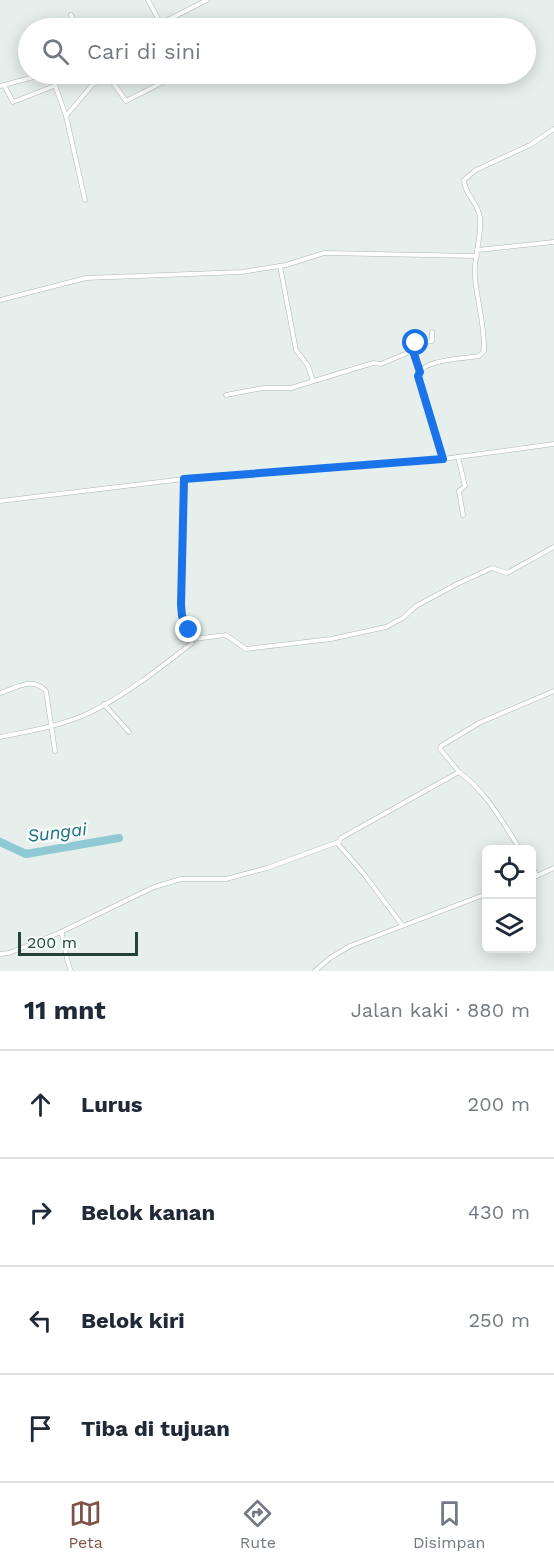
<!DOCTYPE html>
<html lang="id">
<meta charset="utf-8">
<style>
:root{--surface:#fff;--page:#f2f2f3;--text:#1f2937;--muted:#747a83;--line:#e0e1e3;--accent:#7f5249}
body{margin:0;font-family:"Work Sans",sans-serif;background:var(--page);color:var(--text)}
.controls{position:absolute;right:18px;bottom:18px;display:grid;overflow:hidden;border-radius:9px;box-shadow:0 3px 15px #0003}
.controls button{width:54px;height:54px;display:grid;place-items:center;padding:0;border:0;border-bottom:2px solid var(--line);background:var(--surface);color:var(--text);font:30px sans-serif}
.scale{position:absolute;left:18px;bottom:15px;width:120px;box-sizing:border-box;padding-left:6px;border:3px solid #24423a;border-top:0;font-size:16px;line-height:21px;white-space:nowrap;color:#24423a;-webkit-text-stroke:4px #f7fbf9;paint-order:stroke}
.stop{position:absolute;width:18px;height:18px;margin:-14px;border:4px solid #1a73e8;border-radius:50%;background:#fff}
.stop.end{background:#1a73e8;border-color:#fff;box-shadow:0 2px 6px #0008}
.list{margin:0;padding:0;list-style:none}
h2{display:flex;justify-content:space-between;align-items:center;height:78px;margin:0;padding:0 24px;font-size:26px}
h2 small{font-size:20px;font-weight:400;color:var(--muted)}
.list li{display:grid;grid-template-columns:39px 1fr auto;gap:18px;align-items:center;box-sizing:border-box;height:108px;padding:0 24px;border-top:2px solid var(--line)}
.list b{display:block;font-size:22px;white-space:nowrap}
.list em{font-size:20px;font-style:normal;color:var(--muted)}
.icon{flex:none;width:33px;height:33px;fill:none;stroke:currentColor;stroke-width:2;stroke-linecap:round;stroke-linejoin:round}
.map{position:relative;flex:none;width:554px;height:971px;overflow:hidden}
.search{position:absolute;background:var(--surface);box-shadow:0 3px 15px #0003;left:18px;right:18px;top:18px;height:66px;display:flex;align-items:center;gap:15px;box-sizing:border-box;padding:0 21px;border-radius:33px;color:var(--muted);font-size:22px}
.sheet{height:510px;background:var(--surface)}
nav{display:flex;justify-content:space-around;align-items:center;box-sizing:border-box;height:84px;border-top:2px solid var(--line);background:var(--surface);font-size:16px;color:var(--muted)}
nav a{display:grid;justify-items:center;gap:3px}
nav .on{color:var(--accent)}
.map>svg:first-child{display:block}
</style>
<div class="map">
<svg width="554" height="971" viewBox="0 0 554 971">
<rect width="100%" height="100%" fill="#e6efeb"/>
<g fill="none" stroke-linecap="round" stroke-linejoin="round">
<!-- river -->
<path stroke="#8ec9d4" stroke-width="8" d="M0 842 26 854 119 838"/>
<!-- minor casing -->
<g stroke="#a8b8b2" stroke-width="5">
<g id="minor">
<path d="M148 0 161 24"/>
<path d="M71 15 77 28"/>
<path d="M152 28 207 0"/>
<path d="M51 74 66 116 85 200"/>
<path d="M86 74 93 84"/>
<path d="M107 74 126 101 179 74"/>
<path d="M4 85 13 102 54 86"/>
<path d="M0 86 45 74"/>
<path d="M66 116 93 84 107 74"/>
<path d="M478 250 554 242"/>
<path d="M280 266 296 350 308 366 313 381"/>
<path d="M0 300 86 278 242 272 286 265 324 253 477 256"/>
<path d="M413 351 416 343 432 341V332"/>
<path d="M226 395 263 388H291L373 363 381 364 412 351 416 356 419 371"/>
<path d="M458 457 465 486 459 491 463 515"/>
<path d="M443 459 418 376C423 358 464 359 479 356L484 351C485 325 477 302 475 277 473 258 482 238 480 218 479 203 464 194 464 180L476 170 530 145 554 129"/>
<path d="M0 501 184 479 443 459 554 444"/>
<path d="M194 639 226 635 246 649 331 639 386 627 403 618 416 606 457 584 492 568 507 573 554 547"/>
<path d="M0 693C16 688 33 676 46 691L55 751"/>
<path d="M104 704 129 732"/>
<path d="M0 737C30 731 61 726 89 713 126 695 160 668 192 643 194 634 182 617 181 605L184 479"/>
<path d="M459 772 440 749 441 746 479 723 554 691"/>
<path d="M532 867 537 876"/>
<path d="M532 878 554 868"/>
<path d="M402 925 364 874 338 844 341 838 459 772C487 792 502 822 520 849"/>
<path d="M61 932 154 887 181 879H226L267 868 338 842"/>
<path d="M0 954 9 953 61 932C66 945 65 959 71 971"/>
<path d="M315 971 330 958 350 946 486 894"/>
</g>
</g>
<!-- minor -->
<use href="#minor" stroke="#fff" stroke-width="4"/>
</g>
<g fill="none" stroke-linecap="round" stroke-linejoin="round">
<!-- route -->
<path stroke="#1a73e8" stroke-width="8" d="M189 630 182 616 181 605 184 479 443 459 418 376 420 372 413 351 416 343"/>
</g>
<g text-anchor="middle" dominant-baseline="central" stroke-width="5" stroke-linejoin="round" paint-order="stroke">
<!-- water labels -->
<g font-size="18" font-style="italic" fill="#1c6f80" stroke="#f7fbf9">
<text transform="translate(57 832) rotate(-7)">Sungai</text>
</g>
</g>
</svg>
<div class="controls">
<button><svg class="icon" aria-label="locate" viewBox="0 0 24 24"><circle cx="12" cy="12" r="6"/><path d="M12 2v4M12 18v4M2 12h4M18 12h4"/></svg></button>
<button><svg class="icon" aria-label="layers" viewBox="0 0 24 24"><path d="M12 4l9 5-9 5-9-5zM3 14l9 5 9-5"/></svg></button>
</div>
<div class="scale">200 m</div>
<div class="stop" style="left:416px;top:343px"></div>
<div class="stop end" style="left:189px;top:630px"></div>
<div class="search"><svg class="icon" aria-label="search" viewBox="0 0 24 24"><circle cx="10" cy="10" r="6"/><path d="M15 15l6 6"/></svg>Cari di sini</div>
</div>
<section class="sheet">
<h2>11 mnt<small>Jalan kaki · 880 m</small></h2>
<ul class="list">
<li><svg class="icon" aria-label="ahead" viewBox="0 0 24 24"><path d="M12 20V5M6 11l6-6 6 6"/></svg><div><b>Lurus</b></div><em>200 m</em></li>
<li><svg class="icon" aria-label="right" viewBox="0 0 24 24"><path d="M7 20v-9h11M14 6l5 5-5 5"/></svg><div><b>Belok kanan</b></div><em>430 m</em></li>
<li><svg class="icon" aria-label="left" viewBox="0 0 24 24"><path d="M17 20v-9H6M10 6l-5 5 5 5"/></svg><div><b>Belok kiri</b></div><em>250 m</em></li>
<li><svg class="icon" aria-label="arrive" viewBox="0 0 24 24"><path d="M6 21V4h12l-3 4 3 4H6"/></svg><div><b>Tiba di tujuan</b></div></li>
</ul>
</section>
<nav>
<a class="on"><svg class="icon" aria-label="map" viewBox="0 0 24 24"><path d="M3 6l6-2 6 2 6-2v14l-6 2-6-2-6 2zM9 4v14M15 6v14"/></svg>Peta</a>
<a><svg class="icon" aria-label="directions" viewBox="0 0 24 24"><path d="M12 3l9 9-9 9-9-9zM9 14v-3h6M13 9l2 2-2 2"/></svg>Rute</a>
<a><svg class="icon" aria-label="saved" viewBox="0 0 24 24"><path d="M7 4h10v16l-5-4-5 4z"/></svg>Disimpan</a>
</nav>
